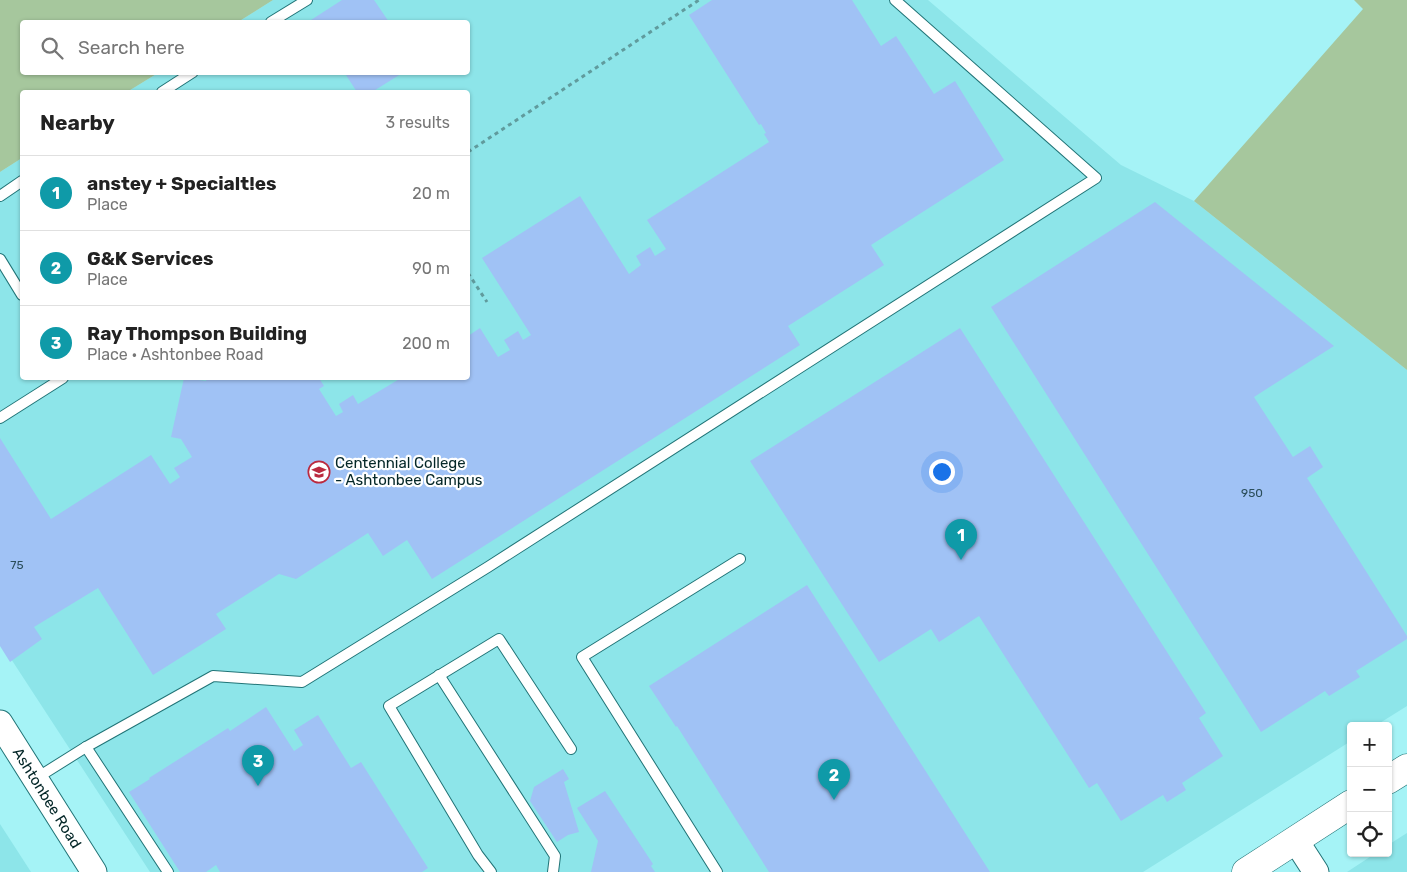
<!DOCTYPE html>
<meta charset="utf-8">
<style>
:root{--surface:#fff;--page:#f2f2f2;--text:#222;--muted:#767676;--line:#e0e0e0;--accent:#db2777}
body{margin:0;font-family:Rubik,sans-serif;background:var(--page);color:var(--text)}
.controls{position:absolute;right:15px;bottom:15px;display:grid;overflow:hidden;border-radius:5px;box-shadow:0 1px 4px #0004}
.controls button{width:45px;height:45px;display:grid;place-items:center;padding:0;border:0;border-bottom:1px solid var(--line);background:var(--surface);color:var(--text);font:25px sans-serif}
.you{position:absolute;left:941px;top:471px;width:18px;height:18px;margin:-12px;border:4px solid #fff;border-radius:50%;background:#1a73e8;box-shadow:0 0 0 8px #1a73e833}
.badge{display:grid;place-items:center;width:32px;height:32px;border-radius:50%;background:var(--accent);color:#fff;font-size:16px;font-weight:700}
.pin{position:absolute;translate:-50% -41px;filter:drop-shadow(0 1px 2px #0008)}
.pin::after{content:'';position:absolute;top:26px;width:18px;height:15px;background:inherit;clip-path:polygon(0 0,100% 0,50% 100%)}
.list{margin:0;padding:0;list-style:none}
h2{display:flex;justify-content:space-between;align-items:center;height:65px;margin:0;padding:0 20px;font-size:21px}
h2 small{font-size:16px;font-weight:400;color:var(--muted)}
.list li{display:grid;grid-template-columns:32px 1fr auto;gap:15px;align-items:center;box-sizing:border-box;height:75px;padding:0 20px;border-top:1px solid var(--line)}
.list b{display:block;font-size:19px;white-space:nowrap}
.list p{margin:0;font-size:16px;white-space:nowrap;color:var(--muted)}
.list em{font-size:16px;font-style:normal;color:var(--muted)}
.icon{flex:none;width:28px;height:28px;fill:none;stroke:currentColor;stroke-width:2;stroke-linecap:round;stroke-linejoin:round}
.map{position:relative;flex:none;width:1407px;height:872px;overflow:hidden}
.search{position:absolute;background:var(--surface);box-shadow:0 1px 4px #0004;left:20px;top:20px;width:450px;height:55px;display:flex;align-items:center;gap:12px;box-sizing:border-box;padding:0 18px;border-radius:5px;color:var(--muted);font-size:19px}
.panel{position:absolute;background:var(--surface);box-shadow:0 1px 4px #0004;left:20px;top:90px;width:450px;height:290px;border-radius:5px}
.map>svg:first-child{display:block}
</style>
<div class="map">
<svg width="1407" height="872" viewBox="0 0 1407 872">
<rect width="100%" height="100%" fill="#a5f3f6"/>
<!-- built -->
<g fill="#8de5e9">
<path d="M273 0H928L1121 165 1194 201 1407 370V706L1375 726H1351V741L1143 872H150L0 642V172L22 158V378H468V92H127L158 73 468 72V22H238Z"/>
<path d="M0 824 31 872H0Z"/>
<path d="M1407 833V872H1347L1376 853H1388V845Z"/>
</g>
<!-- green -->
<g fill="#a6c79d">
<path d="M0 0H273L238 22H22V72L158 73 127 92H22V158L0 172Z"/>
<path d="M1354 0H1407V370L1194 201 1363 9Z"/>
</g>
<!-- building -->
<g fill="#a0c2f5">
<path d="M342 0H374L389 22H312L311 20Z"/>
<path d="M712 0H852L881 46 896 36 934 94 955 81 1004 160 871 245 884 265 788 326 800 345 432 579 407 540 383 556 368 533 296 579 279 574 216 614 226 629 153 675 98 588 34 627 42 639 10 662 0 646V438L51 519 151 455 170 484 180 477 174 468 192 457 181 439 171 437 184 378 206 381 207 378H319L324 386 319 389 336 416 343 412 339 404 353 395 358 404 401 378H468V336L480 328 498 357 510 350 504 340 518 331 523 340 531 335 482 258 580 196 629 274 641 265 636 256 650 247 655 256 666 249 647 220 769 142 764 134 766 133 761 124 759 125 689 15Z"/>
<path d="M344 72H404L372 92H357Z"/>
<path d="M1155 202 1334 346 1254 397 1293 457 1310 446 1323 467 1307 478 1407 636V639L1356 671 1360 677 1329 696 1325 691 1261 732 991 307Z"/>
<path d="M960 328 1206 713 1199 718 1223 756 1182 783 1186 790 1167 802 1163 795 1121 821 1097 783 1089 788 979 616 939 642 931 629 879 662 750 461Z"/>
<path d="M807 585 990 872H769L677 726 676 727 649 686Z"/>
<path d="M266 707 294 751 303 745 294 730 318 715 351 768 361 762 428 868 422 872H220L216 865 206 872H180L129 792 150 779 149 778 228 728 230 731Z"/>
<path d="M563 769 569 779 564 782 579 832 568 835 557 842 530 801 534 787Z"/>
<path d="M605 791 653 864 651 866 655 872H591L598 841 577 808Z"/>
</g>
<g fill="none" stroke-linecap="round" stroke-linejoin="round">
<!-- service casing -->
<g stroke="#217477" stroke-width="12">
<g id="service">
<path d="M271 22 307 0"/>
<path d="M162 92 193 72"/>
<path d="M0 196 22 181"/>
<path d="M0 259 22 295"/>
<path d="M0 418 63 378"/>
<path d="M439 675 555 856 553 872"/>
<path d="M86 747 168 872"/>
<path d="M35 779 86 747 213 676 302 682 488 567 1096 178 895 0"/>
<path d="M491 872 478 855 389 706 499 639 571 749"/>
<path d="M717 872 582 657 740 559"/>
</g>
</g>
<!-- tertiary casing -->
<g stroke="#217477" stroke-width="27">
<g id="tertiary">
<path d="M0 723 94 872"/>
<path d="M1296 841 1316 872"/>
</g>
</g>
<!-- secondary casing -->
<g stroke="#217477" stroke-width="29">
<g id="secondary">
<path d="M1388 780 1407 768"/>
<path d="M1246 872 1351 804"/>
</g>
</g>
<!-- path -->
<g stroke="#609b9d" stroke-width="3" stroke-dasharray="4 4" stroke-linecap="butt">
<path d="M468 152 699 0"/>
<path d="M468 273 487 302"/>
</g>
<!-- service -->
<use href="#service" stroke="#fff" stroke-width="10"/>
<!-- tertiary -->
<use href="#tertiary" stroke="#fff" stroke-width="25"/>
<!-- secondary -->
<use href="#secondary" stroke="#fff" stroke-width="28"/>
</g>
<!-- icons -->
<defs>
<g id="university-ring" transform="scale(1.125)"><circle r="9.5" fill="#fff" stroke="#bb2a3f" stroke-width="1.5"/><path d="M0-5L7-2L0 1L-7-2ZM-4 1L0 2.5L4 1V4Q0 6-4 4Z" fill="#bb2a3f"/></g>
</defs>
<g fill-rule="evenodd">
<use href="#university-ring" x="319" y="472"/>
</g>
<g text-anchor="middle" dominant-baseline="central" stroke-width="4.5" stroke-linejoin="round" paint-order="stroke">
<!-- number labels -->
<g font-size="12" fill="#2b4e5b">
<text x="1252" y="493">950</text>
<text x="17" y="565">75</text>
</g>
<!-- poi labels -->
<g font-size="15" fill="#042728" stroke="#fff" text-anchor="start">
<text x="335" y="463">Centennial College<tspan x="335" dy="17">- Ashtonbee Campus</tspan></text>
</g>
<!-- street labels -->
<g font-size="15" fill="#042728" stroke="#fff">
<text transform="translate(47 798) rotate(58)">Ashtonbee Road</text>
</g>
</g>
</svg>
<div class="controls">
<button>+</button>
<button>−</button>
<button><svg class="icon" aria-label="locate" viewBox="0 0 24 24"><circle cx="12" cy="12" r="6"/><path d="M12 2v4M12 18v4M2 12h4M18 12h4"/></svg></button>
</div>
<div class="you"></div>
<div class="pin badge" style="left:961px;top:560px;background:#0f9aa8">1</div>
<div class="pin badge" style="left:834px;top:800px;background:#0f9aa8">2</div>
<div class="pin badge" style="left:258px;top:786px;background:#0f9aa8">3</div>
<div class="search"><svg class="icon" aria-label="search" viewBox="0 0 24 24"><circle cx="10" cy="10" r="6"/><path d="M15 15l6 6"/></svg>Search here</div>
<section class="panel">
<h2>Nearby<small>3 results</small></h2>
<ul class="list">
<li><span class="badge" style="background:#0f9aa8">1</span><div><b>anstey + Specialt!es</b><p>Place</p></div><em>20 m</em></li>
<li><span class="badge" style="background:#0f9aa8">2</span><div><b>G&amp;K Services</b><p>Place</p></div><em>90 m</em></li>
<li><span class="badge" style="background:#0f9aa8">3</span><div><b>Ray Thompson Building</b><p>Place · Ashtonbee Road</p></div><em>200 m</em></li>
</ul>
</section>
</div>
